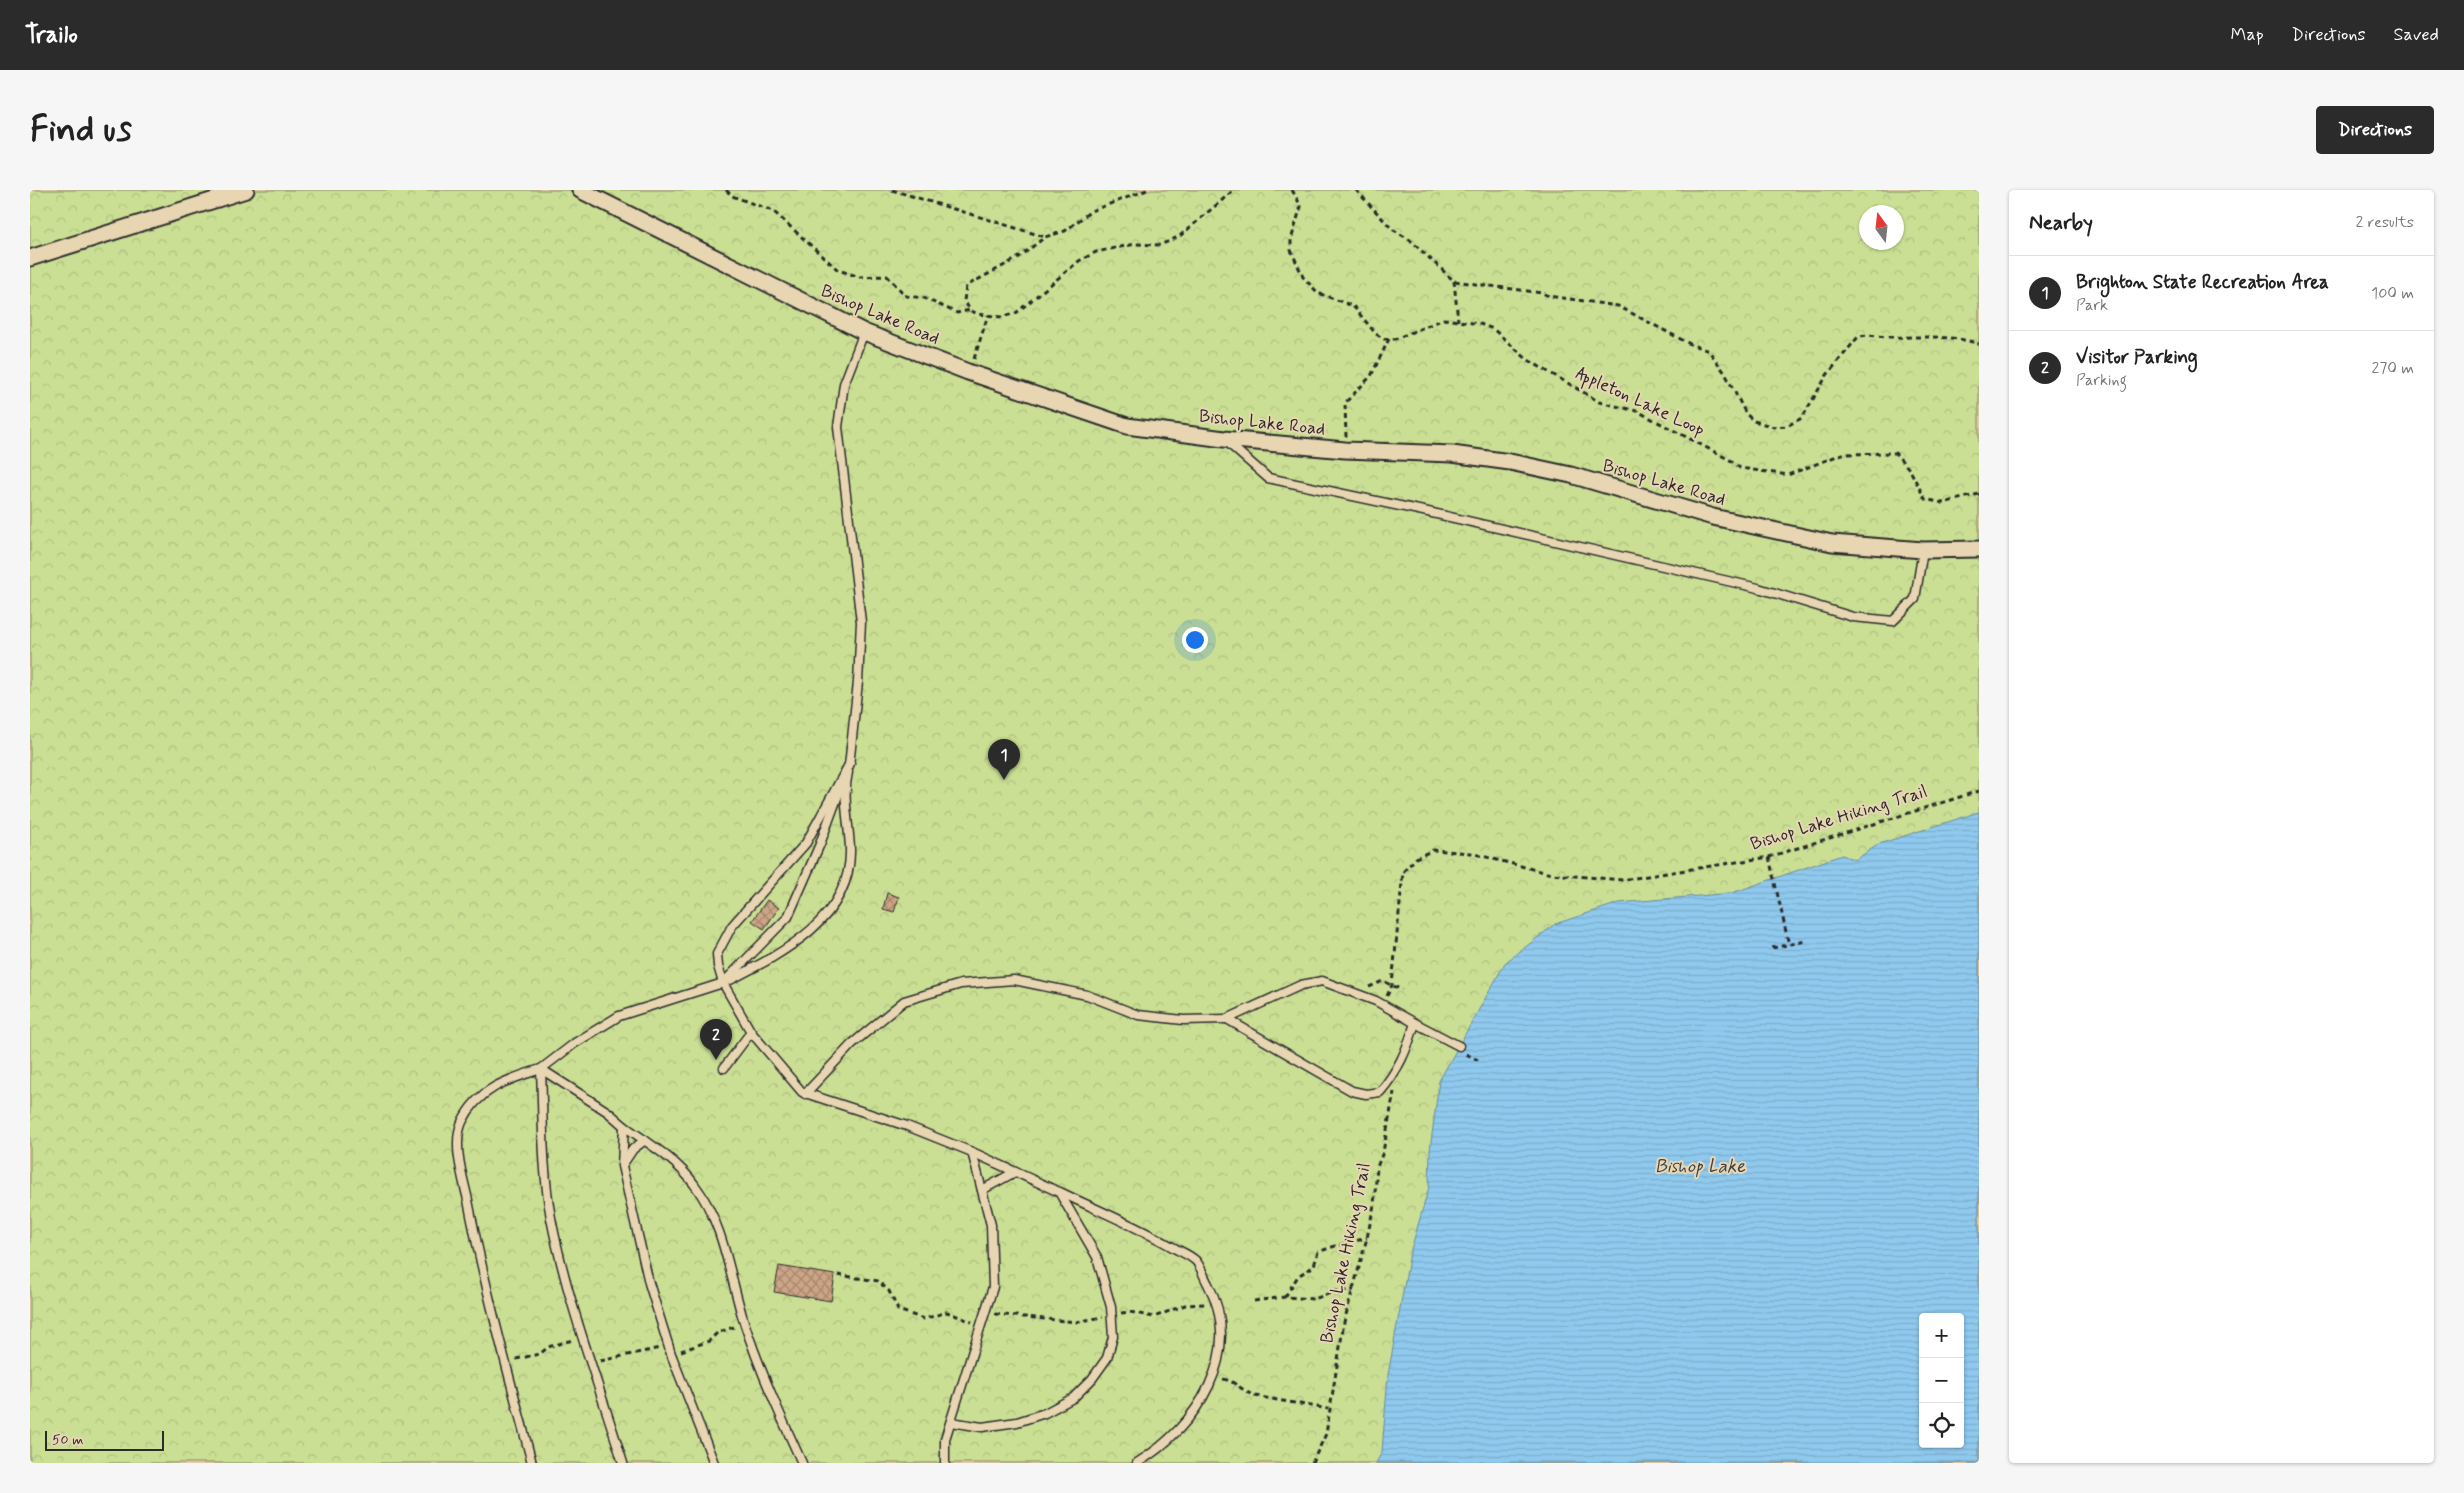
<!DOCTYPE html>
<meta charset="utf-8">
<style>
:root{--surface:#fff;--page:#f6f6f6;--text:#222;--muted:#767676;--line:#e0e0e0;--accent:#2b2b2b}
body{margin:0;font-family:Mynerve,sans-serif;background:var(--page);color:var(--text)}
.controls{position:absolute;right:15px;bottom:15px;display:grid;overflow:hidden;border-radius:5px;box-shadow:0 1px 4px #0004}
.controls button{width:45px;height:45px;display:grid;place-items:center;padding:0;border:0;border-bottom:1px solid var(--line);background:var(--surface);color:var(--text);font:25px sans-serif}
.compass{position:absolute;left:1829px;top:15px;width:45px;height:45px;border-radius:50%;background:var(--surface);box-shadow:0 1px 4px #0004;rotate:345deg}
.scale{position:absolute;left:15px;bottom:12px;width:119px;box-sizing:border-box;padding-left:5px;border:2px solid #2b2b2b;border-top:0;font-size:14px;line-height:18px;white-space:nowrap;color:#2b2b2b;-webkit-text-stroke:4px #e8d6b3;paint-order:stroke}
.you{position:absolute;left:1164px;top:449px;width:18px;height:18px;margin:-12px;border:4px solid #fff;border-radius:50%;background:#1a73e8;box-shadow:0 0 0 8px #1a73e833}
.badge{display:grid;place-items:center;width:32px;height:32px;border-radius:50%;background:var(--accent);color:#fff;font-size:16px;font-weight:700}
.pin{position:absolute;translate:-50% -41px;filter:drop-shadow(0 1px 2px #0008)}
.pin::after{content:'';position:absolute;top:26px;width:18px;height:15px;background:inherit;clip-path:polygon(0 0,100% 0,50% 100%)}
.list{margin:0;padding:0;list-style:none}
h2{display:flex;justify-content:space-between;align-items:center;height:65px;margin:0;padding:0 20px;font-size:21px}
h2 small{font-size:16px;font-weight:400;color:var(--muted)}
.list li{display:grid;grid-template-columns:32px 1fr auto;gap:15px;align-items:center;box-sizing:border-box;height:75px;padding:0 20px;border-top:1px solid var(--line)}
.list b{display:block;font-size:19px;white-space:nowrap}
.list p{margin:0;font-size:16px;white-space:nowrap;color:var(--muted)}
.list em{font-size:16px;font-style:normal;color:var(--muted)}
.icon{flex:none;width:28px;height:28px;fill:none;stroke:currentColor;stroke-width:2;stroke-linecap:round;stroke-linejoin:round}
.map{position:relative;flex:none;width:1949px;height:1273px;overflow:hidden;border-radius:5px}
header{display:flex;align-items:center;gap:30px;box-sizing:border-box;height:70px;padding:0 25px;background:var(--accent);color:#fff}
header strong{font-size:24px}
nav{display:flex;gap:28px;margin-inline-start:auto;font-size:18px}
.intro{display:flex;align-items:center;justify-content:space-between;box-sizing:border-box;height:120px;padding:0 30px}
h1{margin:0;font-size:35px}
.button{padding:12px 22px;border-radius:5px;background:var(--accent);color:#fff;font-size:18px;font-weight:700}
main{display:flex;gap:30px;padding:0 30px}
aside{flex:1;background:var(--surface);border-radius:5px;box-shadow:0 1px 4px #0004}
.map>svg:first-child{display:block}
</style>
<header>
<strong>Trailo</strong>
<nav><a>Map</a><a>Directions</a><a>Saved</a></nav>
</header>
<div class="intro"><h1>Find us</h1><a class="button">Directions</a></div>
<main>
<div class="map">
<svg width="1949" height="1273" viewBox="0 0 1949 1273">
<defs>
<pattern id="park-crowns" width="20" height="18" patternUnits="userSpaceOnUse" patternTransform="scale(1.25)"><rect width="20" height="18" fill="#cadf94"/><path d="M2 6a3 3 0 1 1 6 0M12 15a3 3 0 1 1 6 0" fill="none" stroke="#aec080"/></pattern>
<pattern id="water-rules" width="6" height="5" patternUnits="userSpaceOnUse" patternTransform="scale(1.25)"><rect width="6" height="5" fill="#8fc9ee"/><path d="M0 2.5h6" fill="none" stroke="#7cadcc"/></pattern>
<pattern id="building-cross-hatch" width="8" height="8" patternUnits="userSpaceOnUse" patternTransform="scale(1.25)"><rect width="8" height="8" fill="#cda586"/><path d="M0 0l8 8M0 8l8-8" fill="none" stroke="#a7876e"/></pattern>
</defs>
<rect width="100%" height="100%" fill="#e5cca8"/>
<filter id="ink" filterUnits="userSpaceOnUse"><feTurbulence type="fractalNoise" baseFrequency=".02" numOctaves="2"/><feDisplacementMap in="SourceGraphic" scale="10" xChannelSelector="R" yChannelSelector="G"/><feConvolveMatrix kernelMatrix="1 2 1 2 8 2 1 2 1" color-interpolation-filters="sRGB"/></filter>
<g filter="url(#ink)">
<!-- park -->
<path fill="url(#park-crowns)" stroke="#7a8560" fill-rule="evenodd" d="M0 0H1949V1273H0ZM1836 22H1866V52H1836ZM1893 1127H1930V1254H1893Z"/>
<!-- water -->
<path fill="url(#water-rules)" stroke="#678aa0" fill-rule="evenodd" d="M1949 622V1273H1346L1352 1262 1358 1185 1380 1063 1399 997 1400 960 1409 891 1475 773 1525 734 1589 713 1702 703 1812 665 1825 670 1849 654ZM1893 1127H1930V1254H1893Z"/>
<!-- building -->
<g fill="url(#building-cross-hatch)" stroke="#2b2b2b">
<path d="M857 703 869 707 864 722 853 719Z"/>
<path d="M737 710 749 718 734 739 722 731Z"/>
<path d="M749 1076 805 1085 801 1111 744 1102Z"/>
</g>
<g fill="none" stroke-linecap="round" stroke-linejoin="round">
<!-- lane casing -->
<g stroke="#2b2b2b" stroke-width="11">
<g id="lane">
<path d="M1196 251 1238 288 1398 322 1728 398 1823 427 1863 431 1885 409 1893 360"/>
<path d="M820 573 776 653 702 736 687 764 688 776 693 793 721 842 772 902 877 936 942 962 1029 1002 1067 1067 1081 1117 1083 1147 1077 1168 1062 1189 1043 1208 1015 1223 987 1232 952 1237 921 1232"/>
<path d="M819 576 828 492 831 432 808 237 814 194 834 142"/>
<path d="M700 790C753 763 822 728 820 659 819 632 812 608 818 582"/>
<path d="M1292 791 1346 811 1385 833C1377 860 1368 881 1350 902L1336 904 1322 901 1197 829 1271 795Z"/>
<path d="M1385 833 1429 856"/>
<path d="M694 878 721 842"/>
<path d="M775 904 822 854 874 811 931 794 984 790 1057 805 1108 825 1153 830 1197 829"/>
<path d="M594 936 578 922 511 879 545 853 589 826 693 793 758 727 790 654 811 597"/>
<path d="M593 974 603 959 615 950"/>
<path d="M952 1000 985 982"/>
<path d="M1030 1002C1069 1021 1109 1037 1146 1059 1152 1062 1161 1066 1166 1071 1171 1077 1174 1087 1178 1094 1215 1163 1167 1237 1107 1273"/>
<path d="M502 1273C479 1186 455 1099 438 1010 433 988 422 954 432 932 448 898 479 889 511 879 513 928 512 979 521 1028 537 1111 568 1192 593 1273"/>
<path d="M684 1273 641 1164 619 1093 592 976 594 936C618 953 647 970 664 994 695 1035 699 1085 714 1132 730 1181 751 1227 772 1273"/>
<path d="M915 1273V1249L963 1097 961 1035 942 962"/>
</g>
</g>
<!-- street casing -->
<g stroke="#2b2b2b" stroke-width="19">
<g id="street">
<path d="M550 0 834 142 938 182 1097 236 1194 249 1315 260 1422 264 1480 272 1541 285 1683 327 1802 353 1893 360 1949 359"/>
<path d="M0 68 216 0"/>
</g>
</g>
<!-- path -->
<g stroke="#2b2b2b" stroke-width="3" stroke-dasharray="5 4" stroke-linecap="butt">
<path d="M696 0 702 6 743 21 808 80 830 87 857 86 876 106 894 108 927 123 940 120"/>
<path d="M862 0 1015 47"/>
<path d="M1117 0 1061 21 1035 41 1015 47 988 68 936 96 934 111 941 121 948 124 972 127 986 123 1049 71 1066 62 1105 54 1129 55 1140 51 1151 45 1204 0"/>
<path d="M1262 0 1271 16 1261 50V60L1273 87 1288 103 1323 116 1346 144 1354 149H1365L1414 129 1450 134 1463 139 1498 170 1558 205 1569 212 1607 221 1700 270 1710 278 1758 285 1812 264 1865 263 1880 280 1895 309 1913 313 1949 304"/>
<path d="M1326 0 1362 39 1380 50 1424 91 1512 103 1519 106 1588 116 1660 154 1679 161 1695 183 1716 224 1724 231 1744 237 1757 236 1772 228 1797 185 1828 147C1838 143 1848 147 1859 147 1889 148 1920 144 1949 154"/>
<path d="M1424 91 1428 131"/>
<path d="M944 169 958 125"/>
<path d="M1316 247 1315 213 1341 186 1359 149"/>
<path d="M1739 667 1759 755"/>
<path d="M1742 758 1776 751"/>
<path d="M1339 797 1353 791 1372 800"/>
<path d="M1357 806 1362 795 1373 682 1386 668 1403 660 1441 663 1521 684 1592 690 1739 667 1949 601"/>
<path d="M1436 864 1448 870"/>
<path d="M808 1085 848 1091 859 1101 868 1120 894 1129 917 1122 942 1132"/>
<path d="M1255 1107 1268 1086 1284 1076 1288 1062 1305 1056 1337 1048"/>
<path d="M1224 1111 1255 1107 1284 1109 1306 1101 1324 1100"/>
<path d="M1091 1123 1100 1122 1124 1127 1155 1115 1175 1114"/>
<path d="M965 1124 1046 1132 1073 1127"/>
<path d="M651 1161 679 1151 687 1143 704 1137"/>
<path d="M486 1169 510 1164 518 1157 543 1150"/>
<path d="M570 1171 630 1158"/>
<path d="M1193 1189C1207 1192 1212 1201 1225 1206L1298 1219"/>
<path d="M1282 1273 1296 1244 1314 1132 1337 1048 1344 1015 1347 977 1353 962 1364 902"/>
</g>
<!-- lane -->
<use href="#lane" stroke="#e8d6b3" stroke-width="8"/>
<!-- street -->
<use href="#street" stroke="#e8d6b3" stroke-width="15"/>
</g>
</g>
<g text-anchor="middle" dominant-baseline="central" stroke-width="4" stroke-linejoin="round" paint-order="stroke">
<!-- street labels -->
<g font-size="18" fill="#2b2b2b" stroke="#e8d6b3">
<text transform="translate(850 125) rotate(23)">Bishop Lake Road</text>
<text transform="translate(1610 212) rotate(25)">Appleton Lake Loop</text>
<text transform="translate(1232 233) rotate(6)">Bishop Lake Road</text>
<text transform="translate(1634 293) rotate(16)">Bishop Lake Road</text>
<text transform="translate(1809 628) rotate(-17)">Bishop Lake Hiking Trail</text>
<text transform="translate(1316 1063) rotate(-78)">Bishop Lake Hiking Trail</text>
</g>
<!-- water labels -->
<g font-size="19" font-style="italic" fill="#3a4348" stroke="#e8d6b3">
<text x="1670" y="976">Bishop Lake</text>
</g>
</g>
</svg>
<div class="controls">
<button>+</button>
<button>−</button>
<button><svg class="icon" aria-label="locate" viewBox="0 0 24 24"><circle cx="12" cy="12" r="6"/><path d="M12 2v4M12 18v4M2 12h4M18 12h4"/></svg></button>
</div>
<svg class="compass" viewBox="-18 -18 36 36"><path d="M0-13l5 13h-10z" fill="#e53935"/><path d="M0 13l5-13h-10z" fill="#767676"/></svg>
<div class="scale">50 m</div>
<div class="you"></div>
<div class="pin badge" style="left:974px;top:590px">1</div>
<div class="pin badge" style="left:686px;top:870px">2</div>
</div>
<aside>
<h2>Nearby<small>2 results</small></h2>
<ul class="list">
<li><span class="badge">1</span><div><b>Brighton State Recreation Area</b><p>Park</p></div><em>100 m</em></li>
<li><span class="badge">2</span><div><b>Visitor Parking</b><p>Parking</p></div><em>270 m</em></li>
</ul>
</aside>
</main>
